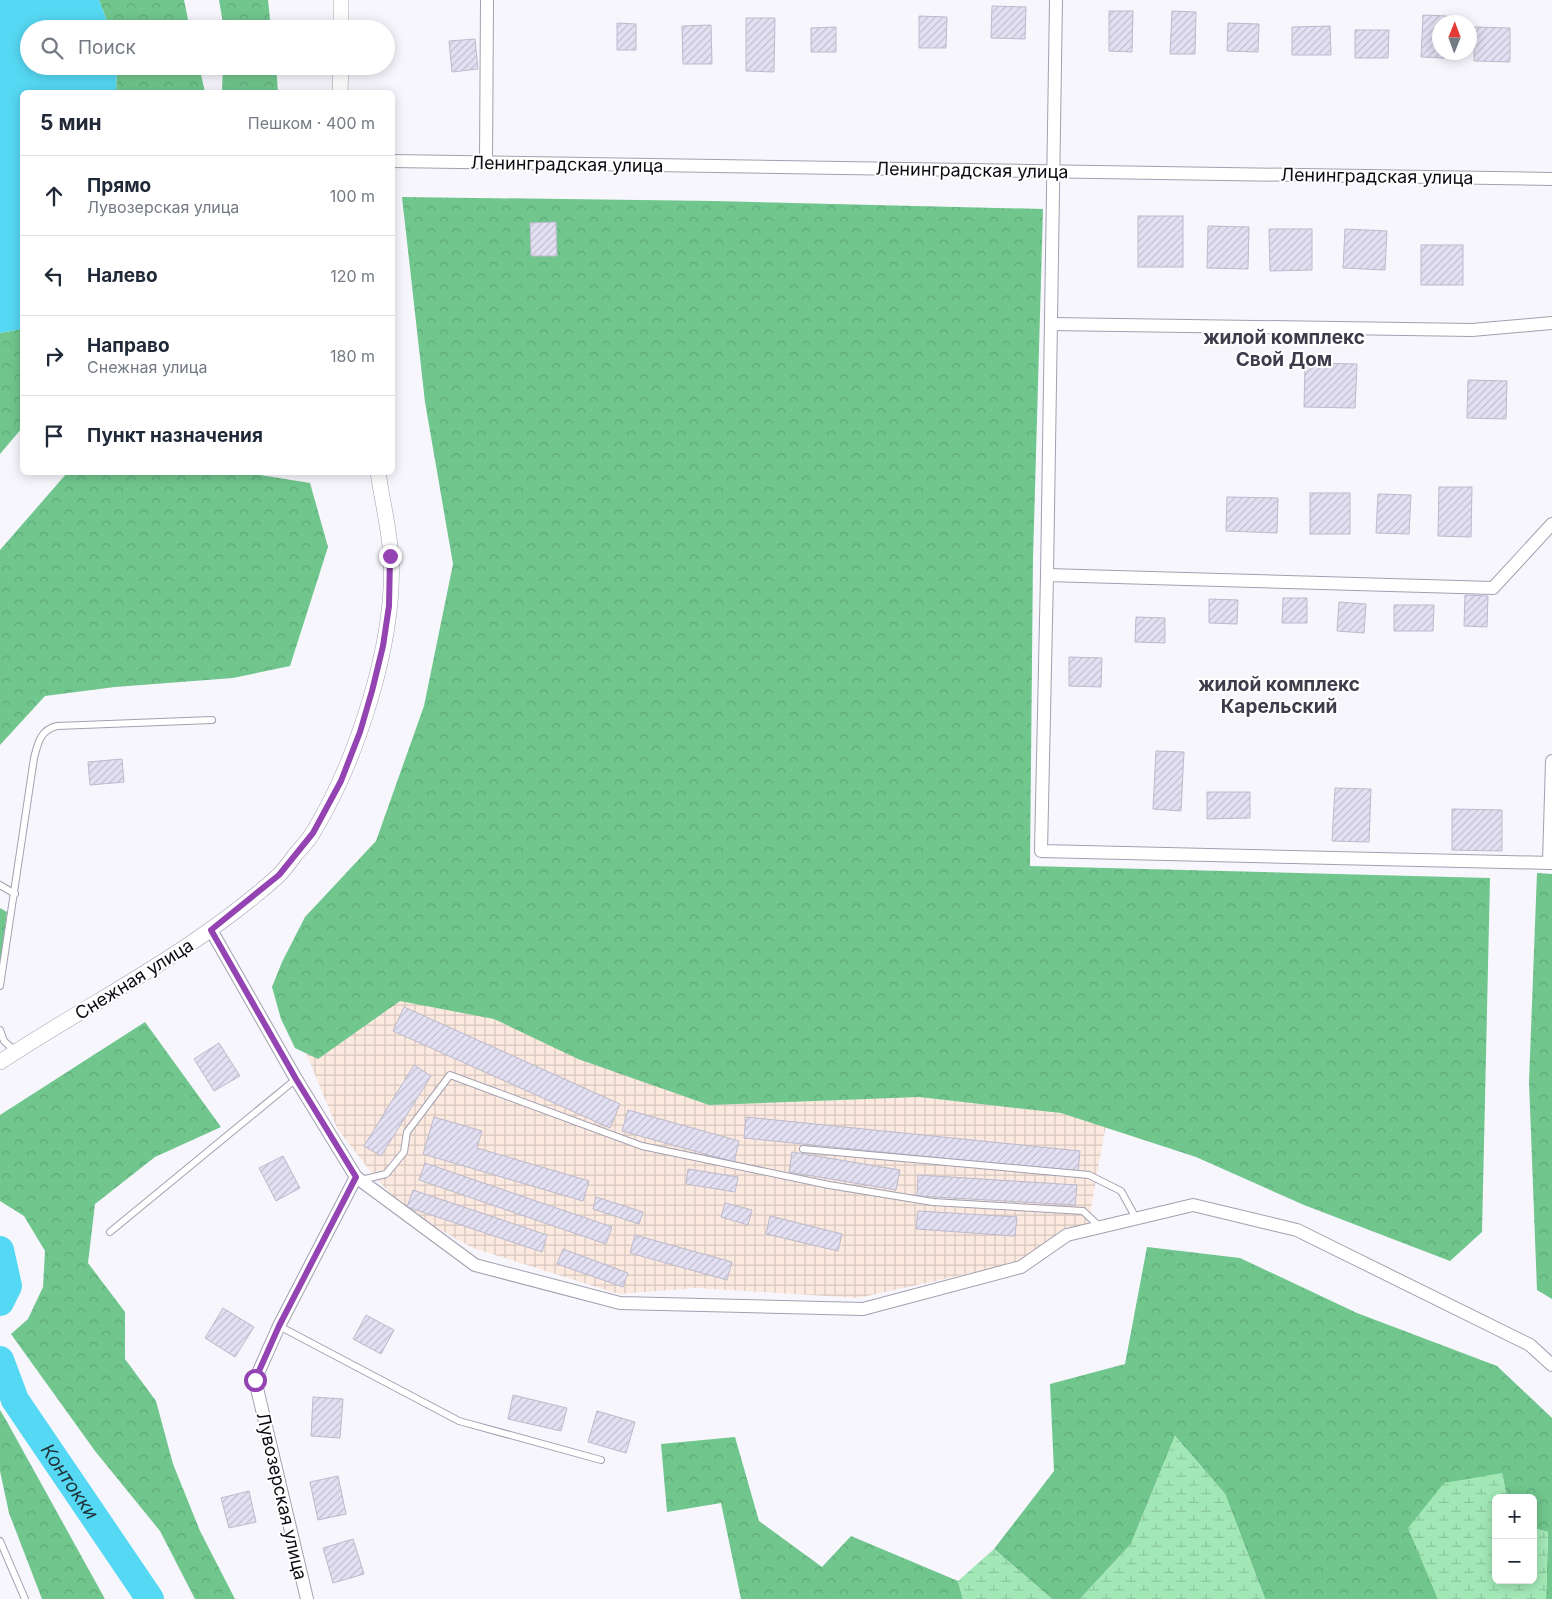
<!DOCTYPE html>
<html lang="ru">
<meta charset="utf-8">
<style>
:root{--surface:#fff;--page:#f6f6f7;--text:#1f2937;--muted:#747a83;--line:#e0e1e3}
body{margin:0;font-family:Inter,sans-serif;background:var(--page);color:var(--text)}
.controls{position:absolute;right:15px;bottom:15px;display:grid;overflow:hidden;border-radius:8px;box-shadow:0 2px 12px #0003}
.controls button{width:45px;height:45px;display:grid;place-items:center;padding:0;border:0;border-bottom:1px solid var(--line);background:var(--surface);color:var(--text);font:25px sans-serif}
.compass{position:absolute;left:1432px;top:15px;width:45px;height:45px;border-radius:50%;background:var(--surface);box-shadow:0 2px 12px #0003;rotate:1deg}
.stop{position:absolute;width:15px;height:15px;margin:-11px;border:4px solid #9443b2;border-radius:50%;background:#fff}
.stop.end{background:#9443b2;border-color:#fff;box-shadow:0 1px 5px #0008}
.list{margin:0;padding:0;list-style:none}
h2{display:flex;justify-content:space-between;align-items:center;height:65px;margin:0;padding:0 20px;font-size:21px}
h2 small{font-size:16px;font-weight:400;color:var(--muted)}
.list li{display:grid;grid-template-columns:32px 1fr auto;gap:15px;align-items:center;box-sizing:border-box;height:80px;padding:0 20px;border-top:1px solid var(--line)}
.list b{display:block;font-size:19px;white-space:nowrap}
.list p{margin:0;font-size:16px;white-space:nowrap;color:var(--muted)}
.list em{font-size:16px;font-style:normal;color:var(--muted)}
.icon{flex:none;width:28px;height:28px;fill:none;stroke:currentColor;stroke-width:2;stroke-linecap:round;stroke-linejoin:round}
.map{position:relative;flex:none;width:1552px;height:1599px;overflow:hidden}
.search{position:absolute;background:var(--surface);box-shadow:0 2px 12px #0003;left:20px;top:20px;width:375px;height:55px;display:flex;align-items:center;gap:12px;box-sizing:border-box;padding:0 18px;border-radius:28px;color:var(--muted);font-size:19px}
.panel{position:absolute;background:var(--surface);box-shadow:0 2px 12px #0003;left:20px;top:90px;width:375px;height:385px;border-radius:8px}
.map>svg:first-child{display:block}
</style>
<div class="map">
<svg width="1552" height="1599" viewBox="0 0 1552 1599">
<defs>
<pattern id="industrial-grid" width="8" height="8" patternUnits="userSpaceOnUse" patternTransform="scale(1.25)"><rect width="8" height="8" fill="#fce9e0"/><path d="M0 4h8M4 0v8" fill="none" stroke="#d7c7bf"/></pattern>
<pattern id="forest-crowns" width="20" height="18" patternUnits="userSpaceOnUse" patternTransform="scale(1.25)"><rect width="20" height="18" fill="#70c68d"/><path d="M2 6a3 3 0 1 1 6 0M12 15a3 3 0 1 1 6 0" fill="none" stroke="#60a979"/></pattern>
<pattern id="wetland-marsh" width="20" height="14" patternUnits="userSpaceOnUse" patternTransform="scale(1.25)"><rect width="20" height="14" fill="#a2e8b6"/><path d="M1 5h8M5 5V1M11 12h8M15 12V8" fill="none" stroke="#8ac69b"/></pattern>
<pattern id="building-hatch" width="6" height="6" patternUnits="userSpaceOnUse" patternTransform="scale(1.25)"><rect width="6" height="6" fill="#e2e0f2"/><path d="M-1 1l2-2M0 6l6-6M5 7l2-2" fill="none" stroke="#c1bfce"/></pattern>
</defs>
<rect width="100%" height="100%" fill="#f7f6fd"/>
<!-- industrial -->
<path fill="url(#industrial-grid)" d="M393 999 956 1092 1107 1119 1088 1224 1012 1264 858 1298 696 1288 619 1294 473 1248 408 1212 373 1175 337 1128 306 1053Z"/>
<!-- forest -->
<g fill="url(#forest-crowns)">
<path d="M99 0H184L190 29H110Z"/>
<path d="M219 0H268L271 29H224Z"/>
<path d="M117 66H199L205 92H116Z"/>
<path d="M223 66H276L278 92H222Z"/>
<path d="M402 197 715 201 1043 209 1033 559 1030 866 1490 878 1482 1232 1450 1261 1304 1205 1196 1157 1061 1113 919 1097 709 1105 578 1059 494 1019 400 1001 318 1059 295 1048 281 1019 272 987 282 962 305 917 376 841 424 706 453 564 425 402Z"/>
<path d="M22 329V428L0 454V333Z"/>
<path d="M247 473 310 483 328 547 290 666 233 678 115 687 45 696 0 745V550L67 473Z"/>
<path d="M1537 873 1552 874V1299L1537 1290 1529 1082Z"/>
<path d="M0 908 7 912 0 968Z"/>
<path d="M145 1022 221 1127 155 1157 95 1204 88 1263 125 1312V1359L156 1401 173 1464 200 1531 235 1599H195L160 1531 95 1451 11 1334 28 1319 43 1287 45 1251 24 1216 0 1201V1115Z"/>
<path d="M1147 1247 1240 1258 1357 1313 1497 1366 1552 1418V1599H1546L1548 1532 1533 1528V1498H1507L1502 1473 1409 1528 1438 1599H1265L1225 1494 1175 1436 1131 1544 1080 1599H1052L994 1549 1054 1471 1050 1384 1125 1364Z"/>
<path d="M0 1410 6 1420 105 1599H42L9 1513 0 1471Z"/>
<path d="M735 1437 759 1521 822 1567 851 1536 958 1581 963 1599H741L721 1503 667 1512 661 1444Z"/>
</g>
<!-- wetland -->
<g fill="url(#wetland-marsh)">
<path d="M1175 1436 1225 1494 1265 1599H1080L1131 1544Z"/>
<path d="M1502 1473 1507 1498H1496V1580H1533V1528L1548 1532 1546 1599H1438L1408 1528 1444 1483Z"/>
<path d="M994 1549 1052 1599H963L958 1581Z"/>
</g>
<!-- water -->
<path fill="#55d8f3" d="M0 0H99L110 29H29V66H117L116 92H22V329L0 333Z"/>
<g fill="none" stroke-linecap="round" stroke-linejoin="round">
<!-- river -->
<g stroke="#55d8f3" stroke-width="28">
<path d="M0 1250 8 1286 0 1302"/>
<path id="s1" d="M0 1360 15 1400 150 1599"/>
</g>
</g>
<!-- building -->
<g fill="url(#building-hatch)" stroke="#bcbacb">
<path d="M992 6 1026 7 1025 39 991 38Z"/>
<path d="M1109 11H1133L1132 52 1109 51Z"/>
<path d="M1172 11 1196 12 1195 54H1170Z"/>
<path d="M1423 15 1447 16V22H1440V52H1445V58L1421 57Z"/>
<path d="M919 16 947 17 946 48H919Z"/>
<path d="M746 18H775L774 72 746 71Z"/>
<path d="M617 23 636 24V50H617Z"/>
<path d="M1228 23 1259 24 1258 52 1227 51Z"/>
<path d="M711 25 712 64H683L682 26Z"/>
<path d="M1330 26 1331 55H1292V27Z"/>
<path d="M836 27V52H811V28Z"/>
<path d="M1474 27 1510 28V62L1474 61Z"/>
<path d="M1355 30H1389L1388 58H1355Z"/>
<path d="M475 39 478 69 452 72 449 41Z"/>
<rect x="1138" y="216" width="45" height="51"/>
<path d="M556 222 557 256H531L530 223Z"/>
<path d="M1208 226 1249 227 1248 269 1207 268Z"/>
<path d="M1269 229H1312V270L1270 271Z"/>
<path d="M1345 229 1387 231 1385 270 1343 268Z"/>
<rect x="1421" y="245" width="42" height="40"/>
<path d="M1305 363 1357 364 1355 408 1304 407Z"/>
<path d="M1468 380 1507 381 1506 419 1467 418Z"/>
<path d="M1439 487H1472L1471 537 1438 536Z"/>
<rect x="1310" y="493" width="40" height="41"/>
<path d="M1378 494 1411 495 1409 534 1376 533Z"/>
<path d="M1227 497 1278 498 1277 533 1226 531Z"/>
<path d="M1465 595 1488 596 1487 627 1464 626Z"/>
<path d="M1283 598H1307V623H1282Z"/>
<path d="M1209 599 1238 600 1237 624 1209 623Z"/>
<path d="M1339 602 1366 604 1364 633 1337 631Z"/>
<path d="M1394 605H1434L1433 631H1394Z"/>
<path d="M1136 617 1165 618V643L1135 642Z"/>
<path d="M1069 657 1102 658 1101 687 1069 686Z"/>
<path d="M1156 751 1184 752 1181 811 1153 809Z"/>
<path d="M122 759 124 782 90 785 88 762Z"/>
<path d="M1335 788 1371 789 1369 842 1332 841Z"/>
<path d="M1207 792H1250V818L1207 819Z"/>
<path d="M1452 809 1502 810V851L1452 850Z"/>
<path d="M404 1007 620 1104 610 1128 393 1031Z"/>
<path d="M219 1043 240 1076 214 1091 194 1059Z"/>
<path d="M414 1065 431 1076 381 1156 364 1146Z"/>
<path d="M628 1110 739 1141 734 1162 622 1131Z"/>
<path d="M434 1117 482 1131 477 1148 589 1181 583 1201 423 1154Z"/>
<path d="M746 1117 1080 1151 1078 1172 744 1138Z"/>
<path d="M792 1152 900 1170 896 1190 789 1172Z"/>
<path d="M283 1156 300 1188 276 1201 259 1168Z"/>
<path d="M425 1163 612 1227 606 1244 419 1180Z"/>
<path d="M688 1169 738 1177 735 1192 686 1184Z"/>
<path d="M918 1175 1077 1185 1075 1205 917 1196Z"/>
<path d="M413 1190 547 1235 542 1252 407 1207Z"/>
<path d="M596 1197 643 1212 639 1224 593 1209Z"/>
<path d="M725 1203 752 1210 748 1225 721 1217Z"/>
<path d="M918 1211 1017 1217 1015 1236 916 1229Z"/>
<path d="M770 1216 842 1234 838 1251 766 1234Z"/>
<path d="M635 1235 732 1262 727 1280 630 1253Z"/>
<path d="M563 1249 628 1273 623 1287 557 1264Z"/>
<path d="M223 1308 254 1327 235 1357 205 1338Z"/>
<path d="M366 1315 394 1330 381 1354 353 1339Z"/>
<path d="M513 1395 567 1408 561 1431 508 1419Z"/>
<path d="M313 1397 343 1399 340 1438 311 1436Z"/>
<path d="M597 1411 635 1422 626 1453 588 1442Z"/>
<path d="M338 1476 346 1514 318 1520 310 1482Z"/>
<path d="M249 1491 256 1522 229 1528 221 1498Z"/>
<path d="M353 1539 364 1574 333 1583 323 1548Z"/>
</g>
<g fill="none" stroke-linecap="round" stroke-linejoin="round">
<!-- service casing -->
<g stroke="#a2a0b0" stroke-width="8">
<g id="service">
<path d="M0 885 15 894"/>
<path d="M0 986 34 758C38 743 40 730 57 726L212 720"/>
<path d="M0 1030 4 1041 16 1052"/>
<path d="M803 1149 1089 1175 1121 1191 1136 1218"/>
<path d="M361 1180 386 1174 404 1152 407 1132 450 1075 642 1146 829 1185 933 1202 1083 1211 1100 1227"/>
<path d="M110 1232 296 1079"/>
<path d="M279 1326 459 1421 601 1460"/>
<path d="M0 1541 25 1599"/>
</g>
</g>
<!-- minor casing -->
<g stroke="#a2a0b0" stroke-width="14">
<g id="minor">
<path d="M392 161 1552 179"/>
<path d="M486 163 487 0"/>
<path d="M1051 324 1472 330 1552 323"/>
<path d="M1552 524 1493 588 1047 575 1041 851 1552 863"/>
<path d="M1047 575 1056 0"/>
<path d="M1549 863 1552 761"/>
<path d="M211 930 296 1079 356 1177 475 1265 620 1303 863 1309 1021 1267 1067 1235 1193 1205 1297 1230 1530 1345 1552 1365"/>
<path d="M307 1599 255 1380 279 1326 356 1177"/>
</g>
</g>
<!-- tertiary casing -->
<g stroke="#a2a0b0" stroke-width="16">
<g id="tertiary">
<path d="M341 29V0"/>
<path d="M340 92 341 66"/>
<path d="M0 1062C93 1001 195 951 278 876 284 870 290 862 295 855 301 848 309 840 314 831 357 759 396 642 391 556 389 528 382 500 378 472"/>
</g>
</g>
<!-- service -->
<use href="#service" stroke="#fff" stroke-width="6"/>
<!-- minor -->
<use href="#minor" stroke="#fff" stroke-width="12"/>
<!-- tertiary -->
<use href="#tertiary" stroke="#fff" stroke-width="15"/>
</g>
<g fill="none" stroke-linecap="round" stroke-linejoin="round">
<!-- route -->
<path stroke="#9443b2" stroke-width="6" d="M255 1380 279 1326 356 1177 296 1079 211 930 279 875 313 833 341 781 360 732 372 691 383 646 389 606 390 556"/>
</g>
<g text-anchor="middle" dominant-baseline="central" stroke-width="4" stroke-linejoin="round" paint-order="stroke">
<!-- street labels -->
<g font-size="18" fill="#0d0c12" stroke="#fff">
<text transform="translate(567 164) rotate(1)">Ленинградская улица</text>
<text transform="translate(972 170) rotate(1)">Ленинградская улица</text>
<text transform="translate(1377 176) rotate(1)">Ленинградская улица</text>
<text transform="translate(134 979) rotate(-32)">Снежная улица</text>
<text transform="translate(282 1496) rotate(77)">Лувозерская улица</text>
</g>
<!-- neighbourhood labels -->
<g font-size="19" font-weight="bold" fill="#3e3c4b" stroke="#fff">
<text x="1284" y="337">жилой комплекс<tspan x="1284" dy="22">Свой Дом</tspan></text>
<text x="1279" y="684">жилой комплекс<tspan x="1279" dy="22">Карельский</tspan></text>
</g>
<!-- water labels -->
<g font-size="19" font-style="italic" fill="#1e3439" stroke="#fff">
<text stroke="none"><textPath href="#s1" startOffset="141">Контокки</textPath></text>
</g>
</g>
</svg>
<div class="controls">
<button>+</button>
<button>−</button>
</div>
<svg class="compass" viewBox="-18 -18 36 36"><path d="M0-13l5 13h-10z" fill="#e53935"/><path d="M0 13l5-13h-10z" fill="#747a83"/></svg>
<div class="stop" style="left:255px;top:1380px"></div>
<div class="stop end" style="left:390px;top:556px"></div>
<div class="search"><svg class="icon" aria-label="search" viewBox="0 0 24 24"><circle cx="10" cy="10" r="6"/><path d="M15 15l6 6"/></svg>Поиск</div>
<section class="panel">
<h2>5 мин<small>Пешком · 400 m</small></h2>
<ul class="list">
<li><svg class="icon" aria-label="ahead" viewBox="0 0 24 24"><path d="M12 20V5M6 11l6-6 6 6"/></svg><div><b>Прямо</b><p>Лувозерская улица</p></div><em>100 m</em></li>
<li><svg class="icon" aria-label="left" viewBox="0 0 24 24"><path d="M17 20v-9H6M10 6l-5 5 5 5"/></svg><div><b>Налево</b></div><em>120 m</em></li>
<li><svg class="icon" aria-label="right" viewBox="0 0 24 24"><path d="M7 20v-9h11M14 6l5 5-5 5"/></svg><div><b>Направо</b><p>Снежная улица</p></div><em>180 m</em></li>
<li><svg class="icon" aria-label="arrive" viewBox="0 0 24 24"><path d="M6 21V4h12l-3 4 3 4H6"/></svg><div><b>Пункт назначения</b></div></li>
</ul>
</section>
</div>
